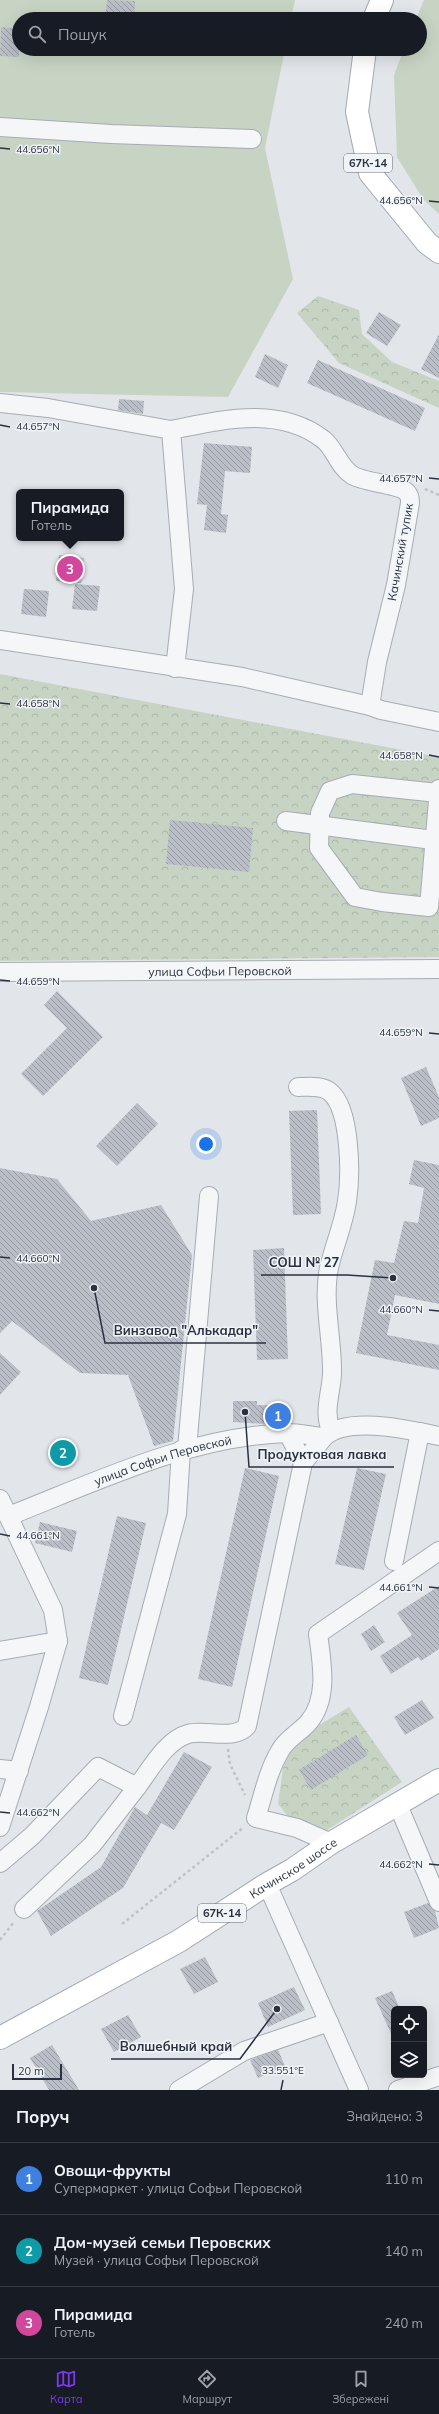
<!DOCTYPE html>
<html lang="uk">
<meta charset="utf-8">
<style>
:root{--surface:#171b24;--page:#20242c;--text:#f1f3f6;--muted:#9ea1a6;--line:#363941;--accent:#7c3aed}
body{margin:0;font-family:Mulish,sans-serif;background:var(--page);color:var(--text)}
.controls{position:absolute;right:12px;bottom:12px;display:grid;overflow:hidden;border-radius:6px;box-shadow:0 4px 16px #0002}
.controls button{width:36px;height:36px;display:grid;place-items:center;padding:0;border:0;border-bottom:1px solid var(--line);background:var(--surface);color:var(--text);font:20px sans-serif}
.scale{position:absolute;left:12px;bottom:10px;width:50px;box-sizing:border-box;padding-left:4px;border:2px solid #2a3242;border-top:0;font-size:11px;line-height:14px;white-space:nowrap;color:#2a3242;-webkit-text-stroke:3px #f1f4f7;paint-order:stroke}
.you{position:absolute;left:206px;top:1144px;width:14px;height:14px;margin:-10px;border:3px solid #fff;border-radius:50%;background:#1a73e8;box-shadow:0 0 0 6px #1a73e833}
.badge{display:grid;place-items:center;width:26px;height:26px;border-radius:50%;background:var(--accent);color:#fff;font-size:13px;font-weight:700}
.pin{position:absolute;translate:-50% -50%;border:2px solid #fff;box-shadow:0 1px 4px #0006}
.popup{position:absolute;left:16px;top:489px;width:108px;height:52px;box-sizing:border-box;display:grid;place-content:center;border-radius:6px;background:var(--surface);filter:drop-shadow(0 1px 3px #0005);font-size:13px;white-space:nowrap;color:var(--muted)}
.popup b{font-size:15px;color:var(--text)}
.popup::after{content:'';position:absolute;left:50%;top:100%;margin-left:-8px;border:8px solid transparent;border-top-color:var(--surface)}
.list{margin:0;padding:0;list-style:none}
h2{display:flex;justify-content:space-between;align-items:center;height:52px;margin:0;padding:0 16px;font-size:17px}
h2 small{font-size:13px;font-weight:400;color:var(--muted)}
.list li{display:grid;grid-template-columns:26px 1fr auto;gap:12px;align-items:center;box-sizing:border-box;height:72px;padding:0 16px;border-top:1px solid var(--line)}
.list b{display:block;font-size:15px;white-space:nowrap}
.list p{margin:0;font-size:13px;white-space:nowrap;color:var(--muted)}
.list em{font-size:13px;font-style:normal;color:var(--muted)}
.icon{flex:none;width:22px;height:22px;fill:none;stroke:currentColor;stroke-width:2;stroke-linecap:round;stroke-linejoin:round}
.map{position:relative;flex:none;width:439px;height:2090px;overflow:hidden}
.search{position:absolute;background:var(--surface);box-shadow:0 4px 16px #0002;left:12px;right:12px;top:12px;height:44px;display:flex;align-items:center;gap:10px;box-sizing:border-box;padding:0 14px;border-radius:22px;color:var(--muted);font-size:15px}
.sheet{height:268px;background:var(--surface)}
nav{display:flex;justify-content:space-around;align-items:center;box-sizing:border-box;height:56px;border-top:1px solid var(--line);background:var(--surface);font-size:11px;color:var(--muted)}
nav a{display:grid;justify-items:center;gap:2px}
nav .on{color:var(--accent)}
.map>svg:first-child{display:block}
</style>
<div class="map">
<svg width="439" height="2090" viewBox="0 0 439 2090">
<defs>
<pattern id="forest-crowns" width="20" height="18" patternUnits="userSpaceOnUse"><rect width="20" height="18" fill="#c7d4c3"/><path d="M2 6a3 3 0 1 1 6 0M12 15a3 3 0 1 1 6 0" fill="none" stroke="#abb6a9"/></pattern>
<pattern id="building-back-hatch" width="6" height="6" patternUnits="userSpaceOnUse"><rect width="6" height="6" fill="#b9bec7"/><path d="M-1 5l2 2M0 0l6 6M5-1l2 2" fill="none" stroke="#979ba3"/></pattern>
</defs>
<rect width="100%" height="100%" fill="#e2e5ea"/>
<!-- grass -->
<g fill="#c7d4c3">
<path d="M0 0H295L291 19H19V49H285L265 148 293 279 228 397 0 392Z"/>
<path d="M424 0H439V214L423 199 397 157 394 75 404 49H420V19H416Z"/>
</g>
<!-- forest -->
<g fill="url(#forest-crowns)">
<path d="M318 296 359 310 362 334 392 362 439 381V408L339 363 297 313Z"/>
<path d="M0 674 439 757V957L0 961Z"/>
<path d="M349 1707 402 1782 324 1832 295 1825 278 1804 283 1768 296 1739Z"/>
</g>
<!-- building -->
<g fill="url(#building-back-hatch)">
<path d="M107 0 135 1 134 19H105Z"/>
<path d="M1 27 19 29V57L0 56Z"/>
<path d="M379 312 401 325 387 346 366 333Z"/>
<path d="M439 334V378L421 369Z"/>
<path d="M265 354 288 365 278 388 255 377Z"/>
<path d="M318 360 425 408 415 431 307 383Z"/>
<path d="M119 399 144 401 143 414 118 410Z"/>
<path d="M204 443 252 447 250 473 225 471 221 514 228 515 226 533 204 530 207 505 197 504Z"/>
<path d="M59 555 84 558 81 583 56 581Z"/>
<path d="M75 584 100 586 97 611 72 609Z"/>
<path d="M24 589 49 591 46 617 21 614Z"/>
<path d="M170 820 253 828 249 872 166 864Z"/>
<path d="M57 991 103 1037 43 1096 21 1074 67 1028 44 1005Z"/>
<path d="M426 1067 439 1097V1118L421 1126 401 1078Z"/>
<path d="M137 1103 158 1124 117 1166 96 1146Z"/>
<path d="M317 1110 321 1214 293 1215 289 1111Z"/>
<path d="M414 1160 439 1165V1304L395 1295 387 1335 439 1345V1370L356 1353 375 1260 394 1263 404 1221 418 1223 424 1188 409 1184Z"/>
<path d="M0 1168 57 1179 91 1221 161 1205 192 1255 173 1441 154 1446 128 1375 80 1373 12 1321 0 1333Z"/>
<path d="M284 1248 288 1359 257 1360 253 1250Z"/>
<path d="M0 1353 21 1372 0 1395Z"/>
<path d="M233 1401H257V1405L290 1406V1423L266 1424 233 1422Z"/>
<path d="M245 1468 279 1476 232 1687 198 1679Z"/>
<path d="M357 1468 386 1474 364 1570 335 1564Z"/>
<path d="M117 1516 146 1523 108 1685 79 1678Z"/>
<path d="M40 1522 77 1531 72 1552 35 1543Z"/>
<path d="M439 1586V1649L421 1661 418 1657 391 1674 380 1656 412 1635 397 1613Z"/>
<path d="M374 1625 385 1642 371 1651 361 1634Z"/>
<path d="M422 1700 434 1718 405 1735 394 1717Z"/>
<path d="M356 1735 368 1755 311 1790 299 1770Z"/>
<path d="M184 1752 212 1767 174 1830 161 1823 123 1888 51 1936 37 1911 101 1867 135 1807 147 1815Z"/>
<path d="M428 1903 435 1911 439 1928 414 1938 404 1912Z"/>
<path d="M205 1957 218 1982 194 1994 180 1969Z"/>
<path d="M294 1987 305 2010 268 2027 258 2003Z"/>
<path d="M392 1991 400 2009H394V2040L375 1998Z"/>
<path d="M128 2015 141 2037 114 2052 101 2029Z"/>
<path d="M52 2045 79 2090H49L30 2058Z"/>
<path d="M278 2050 285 2066 258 2078 250 2060Z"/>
</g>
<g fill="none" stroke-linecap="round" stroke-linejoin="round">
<!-- minor casing -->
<g stroke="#a7acb4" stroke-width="20">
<g id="minor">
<path d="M0 127 111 134 252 139"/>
<path d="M0 403 48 408 171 430 184 589 175 668"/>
<path d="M171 430C222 420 279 405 324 440 335 449 339 467 352 475 364 483 403 484 408 494 410 496 410 500 410 503L396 585 377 662 370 706 381 710 439 722"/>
<path d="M0 640 242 677 370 706"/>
<path d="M438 793 352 784 330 791 320 813 319 848 355 897 382 902 429 907 439 789"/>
<path d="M286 821 433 840"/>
<path id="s1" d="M0 972 439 969"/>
<path d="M298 1087C308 1087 322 1085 330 1092 351 1109 351 1176 347 1201 344 1224 334 1245 329 1268 322 1302 333 1340 332 1374 331 1394 323 1411 331 1431"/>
<path d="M288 1433 303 1463"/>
<path d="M187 1449 209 1196"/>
<path d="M0 1499 53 1610 58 1641 39 1707 0 1827"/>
<path id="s2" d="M9 1516C98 1481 190 1436 288 1433 299 1433 312 1436 324 1437 348 1415 410 1430 439 1436"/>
<path d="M394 1561 420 1432"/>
<path d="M0 1651 58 1641"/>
<path d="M123 1716 177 1514 181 1450"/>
<path d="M0 1769 19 1771"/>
<path d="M137 1787C150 1770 166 1740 188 1734 205 1729 234 1741 247 1726L303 1463 324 1437"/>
<path d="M398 1805 439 1902"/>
<path d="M331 1843 297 1828 256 1818C263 1796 268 1771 280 1751 286 1739 299 1733 308 1723 329 1699 322 1663 318 1634L439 1551"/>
<path d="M0 1863 32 1836 98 1767 137 1787 92 1845 24 1909"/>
<path d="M267 1884 359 2090"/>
<path d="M179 2090 244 2051 329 2022"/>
<path d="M398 2090 439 2076"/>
</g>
</g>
<!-- major casing -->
<g stroke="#a1a9b6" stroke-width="24">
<g id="major">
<path d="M374 19 382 0"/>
<path d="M365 49 357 112 370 173 427 243 439 252"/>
<path id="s3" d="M0 2038 179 1941 267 1884 292 1870 331 1843 439 1780"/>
</g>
</g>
<!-- path -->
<g stroke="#bfc3c9" stroke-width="2.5" stroke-dasharray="3 3" stroke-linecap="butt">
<path d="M425 489 439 495"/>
<path d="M228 1749 230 1764 245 1795"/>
<path d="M122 1924 244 1827"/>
<path d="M0 1940 14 1922"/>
</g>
<!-- minor -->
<use href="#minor" stroke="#f4f6f8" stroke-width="18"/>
<!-- major -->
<use href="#major" stroke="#fff" stroke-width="22"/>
</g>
<!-- ticks -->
<path fill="none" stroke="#2a3242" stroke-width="1.5" d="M0 148 10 149M429 201 439 202M0 425 10 427M429 478 439 479M0 703 10 704M429 755 439 757M0 980 10 981M429 1033 439 1034M0 1257 10 1258M429 1310 439 1311M0 1534 10 1536M429 1587 439 1588M0 1812 10 1813M429 1864 439 1865M281 2090 283 2080"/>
<g text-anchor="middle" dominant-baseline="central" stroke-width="3" stroke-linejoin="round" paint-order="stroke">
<!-- shield labels -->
<g fill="#f1f4f7" stroke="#666c78" stroke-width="1">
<rect x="344" y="154" width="48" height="18" rx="3"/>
<rect x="198" y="1904" width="48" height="18" rx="3"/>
</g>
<g font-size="11" font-weight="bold" fill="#2a3242">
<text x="368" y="163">67К-14</text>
<text x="222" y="1913">67К-14</text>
</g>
<!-- street labels -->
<g font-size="12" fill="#2a3242" stroke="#f1f4f7">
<text transform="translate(400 552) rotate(-80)">Качинский тупик</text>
<text stroke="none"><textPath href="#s1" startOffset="220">улица Софьи Перовской</textPath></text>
<text stroke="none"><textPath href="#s2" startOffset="164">улица Софьи Перовской</textPath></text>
<text stroke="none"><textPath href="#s3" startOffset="339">Качинское шоссе</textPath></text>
</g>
</g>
<g font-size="10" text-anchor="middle" fill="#2a3242" stroke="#f1f4f7" stroke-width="3" stroke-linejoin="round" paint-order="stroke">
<text x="38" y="153">44.656°N</text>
<text x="401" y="204">44.656°N</text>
<text x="38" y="430">44.657°N</text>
<text x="401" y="482">44.657°N</text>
<text x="38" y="707">44.658°N</text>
<text x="401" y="759">44.658°N</text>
<text x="38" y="985">44.659°N</text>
<text x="401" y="1036">44.659°N</text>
<text x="38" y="1262">44.660°N</text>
<text x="401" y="1313">44.660°N</text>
<text x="38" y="1539">44.661°N</text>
<text x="401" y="1591">44.661°N</text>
<text x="38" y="1816">44.662°N</text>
<text x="401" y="1868">44.662°N</text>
<text x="283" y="2074">33.551°E</text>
</g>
<!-- callouts -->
<path fill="none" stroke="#2a3242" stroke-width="1.5" d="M393 1278L347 1275H261M94 1288L105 1343H266M245 1412L249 1467H394M277 2009L240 2059H111"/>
<g fill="#2a3242" stroke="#f1f4f7" stroke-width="1.5">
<circle cx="393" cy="1278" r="4"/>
<circle cx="94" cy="1288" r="4"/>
<circle cx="245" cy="1412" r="4"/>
<circle cx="277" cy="2009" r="4"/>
</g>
<g font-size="13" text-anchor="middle" font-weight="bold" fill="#2a3242" stroke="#f1f4f7" stroke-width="3" stroke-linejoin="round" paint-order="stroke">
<text x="304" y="1267">СОШ № 27</text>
<text x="186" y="1335">Винзавод "Алькадар"</text>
<text x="322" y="1459">Продуктовая лавка</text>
<text x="176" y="2051">Волшебный край</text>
</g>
</svg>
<div class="controls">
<button><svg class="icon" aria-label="locate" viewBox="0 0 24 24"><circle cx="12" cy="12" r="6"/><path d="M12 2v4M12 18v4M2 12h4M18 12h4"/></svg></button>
<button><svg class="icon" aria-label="layers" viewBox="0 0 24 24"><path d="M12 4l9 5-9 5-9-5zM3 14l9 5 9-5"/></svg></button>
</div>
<div class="scale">20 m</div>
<div class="you"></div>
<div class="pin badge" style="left:278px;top:1416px;background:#3f7fe0">1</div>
<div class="pin badge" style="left:63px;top:1453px;background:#0f9aa8">2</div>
<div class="pin badge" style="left:70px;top:569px;background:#d1479c">3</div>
<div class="popup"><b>Пирамида</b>Готель</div>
<div class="search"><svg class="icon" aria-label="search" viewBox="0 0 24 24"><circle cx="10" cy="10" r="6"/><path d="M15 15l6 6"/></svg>Пошук</div>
</div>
<section class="sheet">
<h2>Поруч<small>Знайдено: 3</small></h2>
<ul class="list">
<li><span class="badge" style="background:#3f7fe0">1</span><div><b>Овощи-фрукты</b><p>Супермаркет · улица Софьи Перовской</p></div><em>110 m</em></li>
<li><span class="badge" style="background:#0f9aa8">2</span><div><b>Дом-музей семьи Перовских</b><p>Музей · улица Софьи Перовской</p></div><em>140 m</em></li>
<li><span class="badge" style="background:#d1479c">3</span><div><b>Пирамида</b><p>Готель</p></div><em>240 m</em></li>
</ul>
</section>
<nav>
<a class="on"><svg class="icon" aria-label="map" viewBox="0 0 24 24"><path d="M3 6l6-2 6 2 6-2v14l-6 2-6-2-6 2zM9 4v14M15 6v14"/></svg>Карта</a>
<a><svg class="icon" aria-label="directions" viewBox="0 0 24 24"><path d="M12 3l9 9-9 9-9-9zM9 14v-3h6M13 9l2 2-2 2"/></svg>Маршрут</a>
<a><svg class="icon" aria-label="saved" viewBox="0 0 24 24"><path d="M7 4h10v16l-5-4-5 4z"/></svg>Збережені</a>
</nav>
